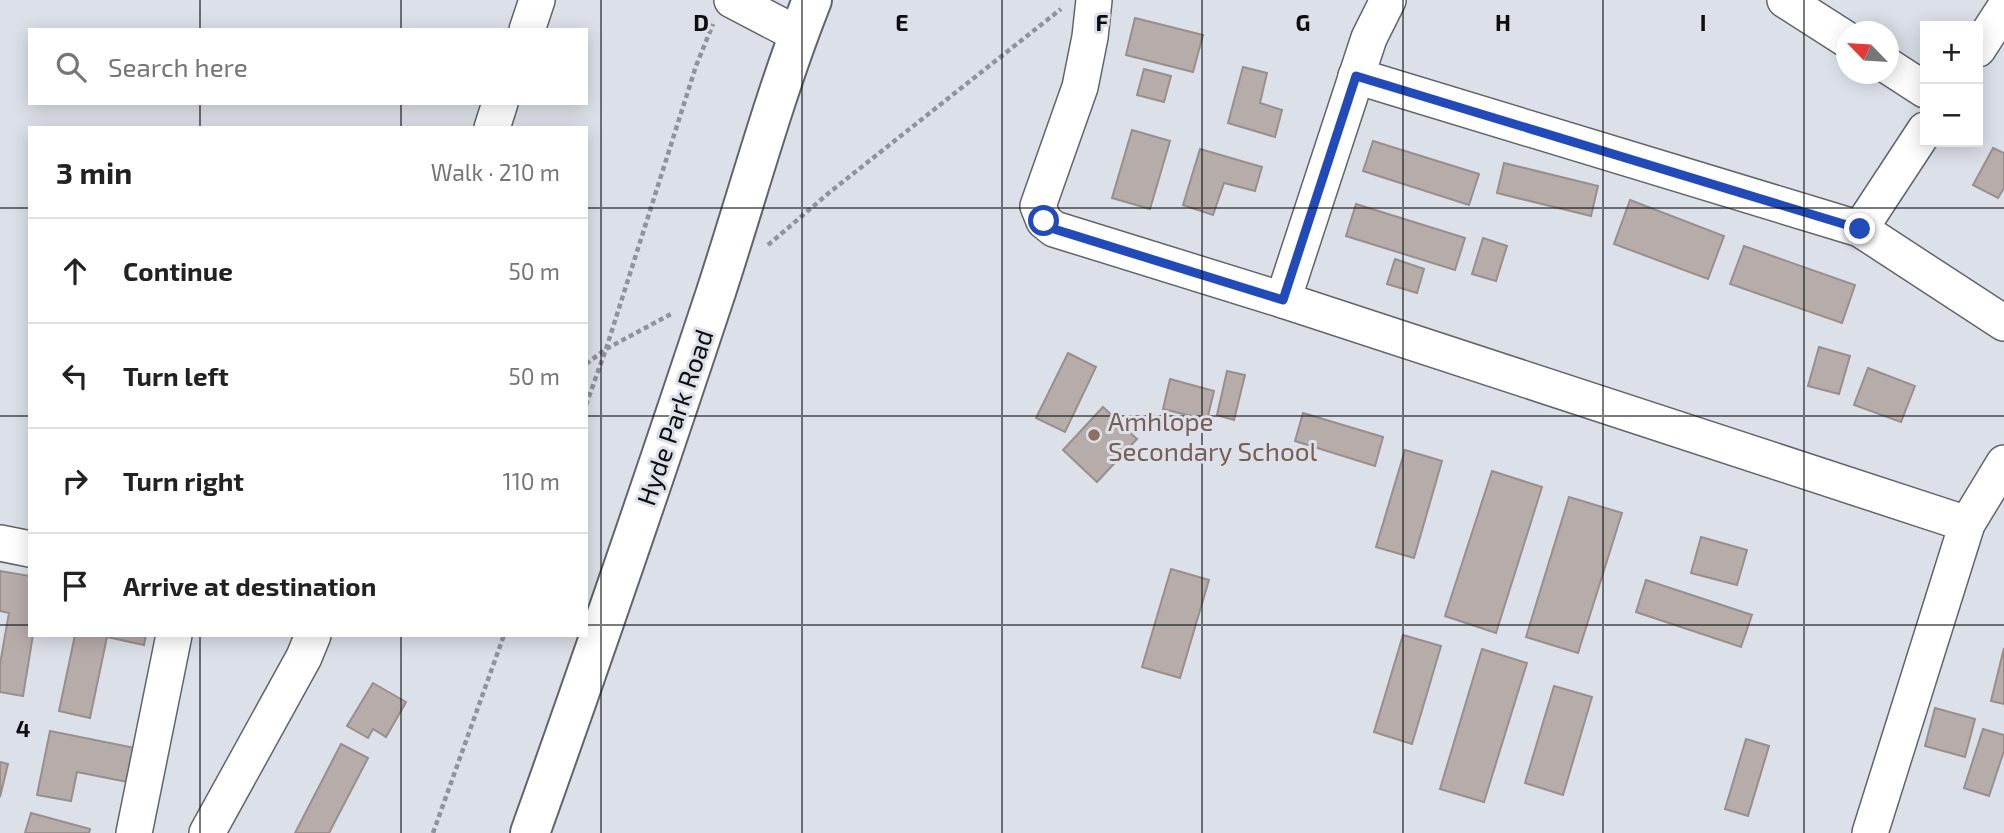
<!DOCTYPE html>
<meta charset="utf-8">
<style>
:root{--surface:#fff;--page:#f6f6f6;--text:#222;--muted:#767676;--line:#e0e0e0}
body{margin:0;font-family:"Exo 2",sans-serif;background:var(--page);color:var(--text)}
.controls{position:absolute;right:21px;top:21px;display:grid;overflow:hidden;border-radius:0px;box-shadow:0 4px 18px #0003}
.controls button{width:63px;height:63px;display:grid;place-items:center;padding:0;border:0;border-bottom:2px solid var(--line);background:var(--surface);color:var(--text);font:35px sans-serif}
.compass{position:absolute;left:1836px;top:21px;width:63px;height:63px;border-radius:50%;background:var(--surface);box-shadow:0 4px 18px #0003;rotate:295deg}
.stop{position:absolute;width:21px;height:21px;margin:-16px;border:5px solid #224bb9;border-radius:50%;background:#fff}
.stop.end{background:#224bb9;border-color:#fff;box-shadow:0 2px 7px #0008}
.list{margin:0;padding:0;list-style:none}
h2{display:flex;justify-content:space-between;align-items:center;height:91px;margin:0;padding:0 28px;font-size:30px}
h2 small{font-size:23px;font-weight:400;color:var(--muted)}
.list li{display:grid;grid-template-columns:46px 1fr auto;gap:21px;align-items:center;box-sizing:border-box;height:105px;padding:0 28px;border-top:2px solid var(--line)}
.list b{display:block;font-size:26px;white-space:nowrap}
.list em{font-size:23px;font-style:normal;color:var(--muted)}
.icon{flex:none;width:38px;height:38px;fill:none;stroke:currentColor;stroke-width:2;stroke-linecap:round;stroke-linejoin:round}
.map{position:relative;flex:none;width:2004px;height:833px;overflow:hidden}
.search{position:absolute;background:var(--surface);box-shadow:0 4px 18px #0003;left:28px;top:28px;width:560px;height:77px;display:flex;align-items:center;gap:18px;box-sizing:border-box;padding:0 24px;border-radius:0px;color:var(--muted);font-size:26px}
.panel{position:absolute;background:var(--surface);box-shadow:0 4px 18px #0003;left:28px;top:126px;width:560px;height:511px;border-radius:0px}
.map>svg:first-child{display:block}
</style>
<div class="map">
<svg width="2004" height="833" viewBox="0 0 2004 833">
<rect width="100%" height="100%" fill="#dce0e8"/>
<!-- building -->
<g fill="#b6adab" stroke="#988f8d" stroke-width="2">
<path d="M1135 18 1203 35 1193 72 1126 55Z"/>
<path d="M1243 67 1267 73 1260 103 1282 110 1275 137 1228 123Z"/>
<path d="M1144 69 1171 76 1164 102 1137 95Z"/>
<path d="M1132 130 1170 141 1150 209 1112 198Z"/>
<path d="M1373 141 1479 174 1469 205 1363 171Z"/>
<path d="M1993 148 2004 153V188L1998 198 1973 185Z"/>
<path d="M1200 149 1262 167 1255 191 1224 183 1213 215 1183 205Z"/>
<path d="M1504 163 1598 186 1591 216 1497 193Z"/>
<path d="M1630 200 1724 236 1708 279 1614 244Z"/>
<path d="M1356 204 1465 238 1455 270 1346 236Z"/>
<path d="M1483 238 1507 246 1496 281 1472 274Z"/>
<path d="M1744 246 1855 285 1842 323 1730 284Z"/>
<path d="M1395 259 1424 269 1417 293 1387 284Z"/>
<path d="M1819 347 1850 356 1839 394 1808 386Z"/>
<path d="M1068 353 1096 367 1065 432 1036 418Z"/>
<path d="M1868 368 1915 386 1901 422 1854 405Z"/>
<path d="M1227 371 1245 375 1234 420 1217 415Z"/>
<path d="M1170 379 1214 391 1207 420 1163 409Z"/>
<path d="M1103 407 1137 439 1097 482 1063 450Z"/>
<path d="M1303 413 1383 437 1375 466 1295 441Z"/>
<path d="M1405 450 1442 461 1414 558 1376 547Z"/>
<path d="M1492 471 1542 487 1496 633 1445 616Z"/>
<path d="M1569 497 1622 513 1578 653 1526 637Z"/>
<path d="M1701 537 1747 550 1737 585 1691 573Z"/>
<path d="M1171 569 1209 580 1180 678 1142 667Z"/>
<path d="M0 571 30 576V635H33L23 696 0 692V664L9 613 0 611Z"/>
<path d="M1646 580 1752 615 1741 647 1636 612Z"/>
<path d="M75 635H146L144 645 107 637 90 718 59 711Z"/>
<path d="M1403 635 1441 646 1412 744 1374 732Z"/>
<path d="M2004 648V704L1991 701Z"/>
<path d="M1482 649 1527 663 1484 802 1440 789Z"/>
<path d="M373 683 406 702 386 737 373 729 368 738 347 726Z"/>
<path d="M1554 686 1592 697 1563 795 1525 783Z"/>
<path d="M1935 708 1975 719 1965 757 1925 746Z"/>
<path d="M1983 729 2004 735V751L1989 796 1964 788Z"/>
<path d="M50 731 135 748 128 782 77 772 71 801 37 795Z"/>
<path d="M1746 739 1769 746 1748 816 1725 809Z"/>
<path d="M341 744 368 758 329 833H295Z"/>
<path d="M0 762 8 764 0 797Z"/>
<path d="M31 813 90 829 89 833H25Z"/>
</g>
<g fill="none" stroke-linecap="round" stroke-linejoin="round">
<!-- minor casing -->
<g stroke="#61646a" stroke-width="38">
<g id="minor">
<path d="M732 0 799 35"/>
<path d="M1094 0 1090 37 1080 87 1038 206 1044 221 1054 229 1283 300 1967 524"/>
<path d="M1785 0 1846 39"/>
<path d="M527 30 537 0"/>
<path d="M1978 49 2004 9"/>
<path d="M1888 66 1925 90"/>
<path d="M1356 76 1860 229 2004 323"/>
<path d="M492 128 500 103"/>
<path d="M1860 229 1925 130"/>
<path d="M1283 300 1369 38 1388 0"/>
<path d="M0 543 30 549"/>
<path d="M134 833 174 635"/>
<path d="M207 833 304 657 313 635"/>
<path d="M1870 833 1967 524 2004 463"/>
</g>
</g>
<!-- tertiary casing -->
<g stroke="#61646a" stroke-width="42">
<path id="tertiary" d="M530 833C594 654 656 473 716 292 748 194 774 96 812 0"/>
</g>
<!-- path -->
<g stroke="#909399" stroke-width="4.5" stroke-dasharray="5 3.5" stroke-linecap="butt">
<path d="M768 245 830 192 1061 9"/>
<path d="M586 364 606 349 673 313"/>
<path d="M586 405 606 349 696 66 713 24"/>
<path d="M433 833 504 635"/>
</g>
<!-- minor -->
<use href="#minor" stroke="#fff" stroke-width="35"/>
<!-- tertiary -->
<use href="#tertiary" stroke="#fff" stroke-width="38"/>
</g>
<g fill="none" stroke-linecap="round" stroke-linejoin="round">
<!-- route -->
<path stroke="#224bb9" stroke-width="9" d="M1044 221 1054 229 1283 300 1356 76 1860 229"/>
</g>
<!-- grid -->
<path fill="none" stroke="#0c0e10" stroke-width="2" stroke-opacity="0.55" d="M200 0V30M401 0V30M601 0V833M802 0V833M1002 0V833M1202 0V833M1403 0V833M1603 0V833M1804 0V833M200 103V128M401 103V128M0 208H30M586 208H2004M0 416H30M586 416H2004M0 625H30M586 625H2004M200 635V833M401 635V833"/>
<!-- markers -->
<circle fill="#8d6e63" stroke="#dce0e8" stroke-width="2.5" cx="1094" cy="435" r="7"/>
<g text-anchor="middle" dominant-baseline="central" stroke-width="6" stroke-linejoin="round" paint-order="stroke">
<!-- street labels -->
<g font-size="26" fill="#0c0e10" stroke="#dce0e8">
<text transform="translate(674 417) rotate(-71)">Hyde Park Road</text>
</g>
<!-- education labels -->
<g font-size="26" fill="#785e54" stroke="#dce0e8" text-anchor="start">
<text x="1108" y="420">Amhlope<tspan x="1108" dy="30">Secondary School</tspan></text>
</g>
</g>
<g font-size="23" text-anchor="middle" font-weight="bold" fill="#0c0e10" stroke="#dce0e8" stroke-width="6" stroke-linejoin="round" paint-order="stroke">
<text x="701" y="31">D</text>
<text x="902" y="31">E</text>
<text x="1102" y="31">F</text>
<text x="1303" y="31">G</text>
<text x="1503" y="31">H</text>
<text x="1703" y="31">I</text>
<text x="23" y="737">4</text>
</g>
</svg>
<div class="controls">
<button>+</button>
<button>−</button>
</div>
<svg class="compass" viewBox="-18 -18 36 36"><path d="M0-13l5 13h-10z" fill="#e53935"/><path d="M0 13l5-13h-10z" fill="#767676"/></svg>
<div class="stop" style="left:1044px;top:221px"></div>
<div class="stop end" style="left:1860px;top:229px"></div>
<div class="search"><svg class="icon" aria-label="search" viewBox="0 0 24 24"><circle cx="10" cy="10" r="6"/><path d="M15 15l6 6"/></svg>Search here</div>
<section class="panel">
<h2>3 min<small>Walk · 210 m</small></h2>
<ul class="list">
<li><svg class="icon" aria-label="ahead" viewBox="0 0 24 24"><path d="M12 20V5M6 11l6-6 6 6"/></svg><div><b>Continue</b></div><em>50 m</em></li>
<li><svg class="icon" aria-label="left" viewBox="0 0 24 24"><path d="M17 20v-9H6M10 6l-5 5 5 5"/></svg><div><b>Turn left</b></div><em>50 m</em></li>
<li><svg class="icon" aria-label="right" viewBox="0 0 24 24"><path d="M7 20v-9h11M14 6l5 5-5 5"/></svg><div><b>Turn right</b></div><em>110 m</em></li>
<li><svg class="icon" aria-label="arrive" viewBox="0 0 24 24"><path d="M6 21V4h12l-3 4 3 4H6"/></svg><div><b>Arrive at destination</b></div></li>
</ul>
</section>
</div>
